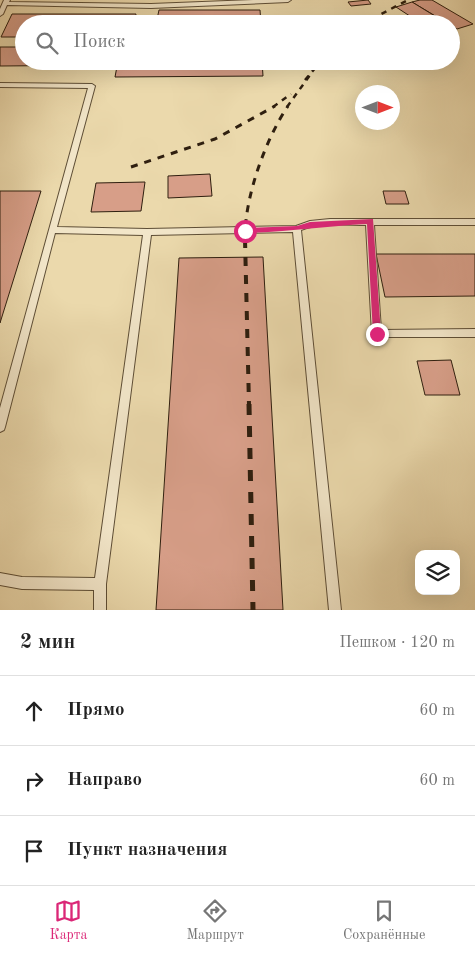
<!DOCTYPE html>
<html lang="ru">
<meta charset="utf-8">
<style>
:root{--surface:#fff;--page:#f6f6f6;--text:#222;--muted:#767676;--line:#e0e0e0;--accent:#db2777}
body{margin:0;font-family:"Old Standard TT",serif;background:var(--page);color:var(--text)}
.controls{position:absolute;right:15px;bottom:15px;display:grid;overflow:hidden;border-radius:10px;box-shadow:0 5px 20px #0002}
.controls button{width:45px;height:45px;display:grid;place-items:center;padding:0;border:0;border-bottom:1px solid var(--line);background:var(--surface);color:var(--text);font:25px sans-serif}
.compass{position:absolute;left:355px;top:85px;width:45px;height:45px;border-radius:50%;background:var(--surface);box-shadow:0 5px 20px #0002;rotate:90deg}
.stop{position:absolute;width:15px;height:15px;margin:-11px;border:4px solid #db2777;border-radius:50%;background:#fff}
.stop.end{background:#db2777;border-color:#fff;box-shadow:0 1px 5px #0008}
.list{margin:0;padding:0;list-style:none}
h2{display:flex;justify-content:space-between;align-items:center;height:65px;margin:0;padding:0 20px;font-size:21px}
h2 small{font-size:16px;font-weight:400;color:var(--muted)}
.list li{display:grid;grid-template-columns:32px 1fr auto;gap:15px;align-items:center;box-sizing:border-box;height:70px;padding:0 20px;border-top:1px solid var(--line)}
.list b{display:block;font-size:19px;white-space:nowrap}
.list em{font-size:16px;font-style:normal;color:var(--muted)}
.icon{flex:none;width:28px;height:28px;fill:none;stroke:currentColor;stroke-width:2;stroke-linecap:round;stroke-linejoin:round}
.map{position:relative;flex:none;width:475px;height:610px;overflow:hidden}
.search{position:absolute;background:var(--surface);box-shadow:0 5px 20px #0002;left:15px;right:15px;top:15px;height:55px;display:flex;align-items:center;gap:12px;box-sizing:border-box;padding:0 18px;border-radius:28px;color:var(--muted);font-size:19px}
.sheet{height:275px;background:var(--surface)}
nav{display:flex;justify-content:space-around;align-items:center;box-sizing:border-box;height:70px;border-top:1px solid var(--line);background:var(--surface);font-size:14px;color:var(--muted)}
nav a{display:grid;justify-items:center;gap:2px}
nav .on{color:var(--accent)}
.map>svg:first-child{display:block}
</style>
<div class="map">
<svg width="475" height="610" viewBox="0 0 475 610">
<rect width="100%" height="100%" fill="#ebd9ac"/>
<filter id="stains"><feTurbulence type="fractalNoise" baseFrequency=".004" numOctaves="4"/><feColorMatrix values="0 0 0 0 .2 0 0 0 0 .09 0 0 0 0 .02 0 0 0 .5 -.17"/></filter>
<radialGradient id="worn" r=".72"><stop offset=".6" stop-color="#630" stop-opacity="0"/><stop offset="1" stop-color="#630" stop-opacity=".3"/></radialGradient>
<!-- building -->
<g fill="#d79e88" stroke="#2f1f0f">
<path d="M368 0 371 4 351 6 348 2Z"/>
<path d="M420 0H432L473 24 457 29 412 2Z"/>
<path d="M412 2 448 24H422L396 7Z"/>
<path d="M159 10H260L261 24H156Z"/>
<path d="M12 14H136L134 24H24V37H1Z"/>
<path d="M0 47H24V61H118V65L0 66Z"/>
<path d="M118 61H262L263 76 115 77Z"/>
<path d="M210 174 212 196 168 198V176Z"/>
<path d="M145 182 141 211 91 212 96 183Z"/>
<path d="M0 191H41L0 323Z"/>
<path d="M383 191H405L409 204H386Z"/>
<path d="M376 254H475V296L385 297Z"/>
<path d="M263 257 283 610H156L179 258Z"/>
<path d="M451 360 460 395H425L417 361Z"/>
</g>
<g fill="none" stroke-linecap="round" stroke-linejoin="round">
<!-- lane casing -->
<g stroke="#5e4e36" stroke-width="2">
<g id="lane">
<path d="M4 0H10L9 2 151 4 253 0H291L288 2 151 8 7 5 3 14 0 16V9Z"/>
<path d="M0 83 92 84 95 86 57 227 147 229 296 226 310 221 330 219H475V225H374L381 330 475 329V337H374L372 334 366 225C345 225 322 222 301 230L341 610H329L293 232 151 235 106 584V610H94V590L22 589 0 585V573L22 577 95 578 143 235 55 233 5 427 4 430 0 432V408L88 88 0 87Z"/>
</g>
</g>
<!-- lane -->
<use href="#lane" fill="#f2e6c9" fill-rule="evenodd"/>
<!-- rail-far3 -->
<g stroke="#2f1f0f" stroke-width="2.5" stroke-dasharray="5.5 5.5" stroke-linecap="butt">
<path d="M362 24 408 0"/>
<path d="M305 80 321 61"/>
<path d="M273 107 291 94"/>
<path d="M287 107 310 75"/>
</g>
<!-- rail-far2 -->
<g stroke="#2f1f0f" stroke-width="3" stroke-dasharray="7 7" stroke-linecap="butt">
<path d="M131 167 215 139 275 106"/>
<path d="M245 240C244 199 265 140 288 106"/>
</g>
<!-- rail-far1 -->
<path stroke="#2f1f0f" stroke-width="4" stroke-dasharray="9 9" stroke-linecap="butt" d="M245 239 249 405"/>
<!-- rail -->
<path stroke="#2f1f0f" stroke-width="5" stroke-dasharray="11 11" stroke-linecap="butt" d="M249 404 253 610"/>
</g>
<!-- route -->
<path fill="#db2777" d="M373 219 381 334 377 337 373 334 367 224C326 226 286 232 245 233L242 231 245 228 297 226 310 222Z"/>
<rect width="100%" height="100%" filter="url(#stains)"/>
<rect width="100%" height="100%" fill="url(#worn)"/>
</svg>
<div class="controls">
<button><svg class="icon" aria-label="layers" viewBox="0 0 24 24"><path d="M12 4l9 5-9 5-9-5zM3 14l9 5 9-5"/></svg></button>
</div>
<svg class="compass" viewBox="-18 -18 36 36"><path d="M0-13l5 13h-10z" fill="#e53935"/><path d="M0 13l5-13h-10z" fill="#767676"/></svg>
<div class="stop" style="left:245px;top:231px"></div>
<div class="stop end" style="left:377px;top:334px"></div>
<div class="search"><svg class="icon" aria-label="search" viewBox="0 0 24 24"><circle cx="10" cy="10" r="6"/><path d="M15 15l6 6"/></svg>Поиск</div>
</div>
<section class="sheet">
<h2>2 мин<small>Пешком · 120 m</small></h2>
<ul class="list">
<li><svg class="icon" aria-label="ahead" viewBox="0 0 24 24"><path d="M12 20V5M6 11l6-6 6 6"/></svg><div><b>Прямо</b></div><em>60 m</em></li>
<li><svg class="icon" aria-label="right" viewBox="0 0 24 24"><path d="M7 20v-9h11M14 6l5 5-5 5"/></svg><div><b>Направо</b></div><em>60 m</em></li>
<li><svg class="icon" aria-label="arrive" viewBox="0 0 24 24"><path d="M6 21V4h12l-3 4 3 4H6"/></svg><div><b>Пункт назначения</b></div></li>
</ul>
</section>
<nav>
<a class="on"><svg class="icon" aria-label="map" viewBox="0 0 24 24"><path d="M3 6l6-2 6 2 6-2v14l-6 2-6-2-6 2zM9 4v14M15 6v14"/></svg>Карта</a>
<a><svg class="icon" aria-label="directions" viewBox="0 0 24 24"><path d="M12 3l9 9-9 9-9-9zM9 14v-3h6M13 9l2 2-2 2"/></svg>Маршрут</a>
<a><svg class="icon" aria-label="saved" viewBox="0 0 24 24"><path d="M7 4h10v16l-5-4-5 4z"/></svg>Сохранённые</a>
</nav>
